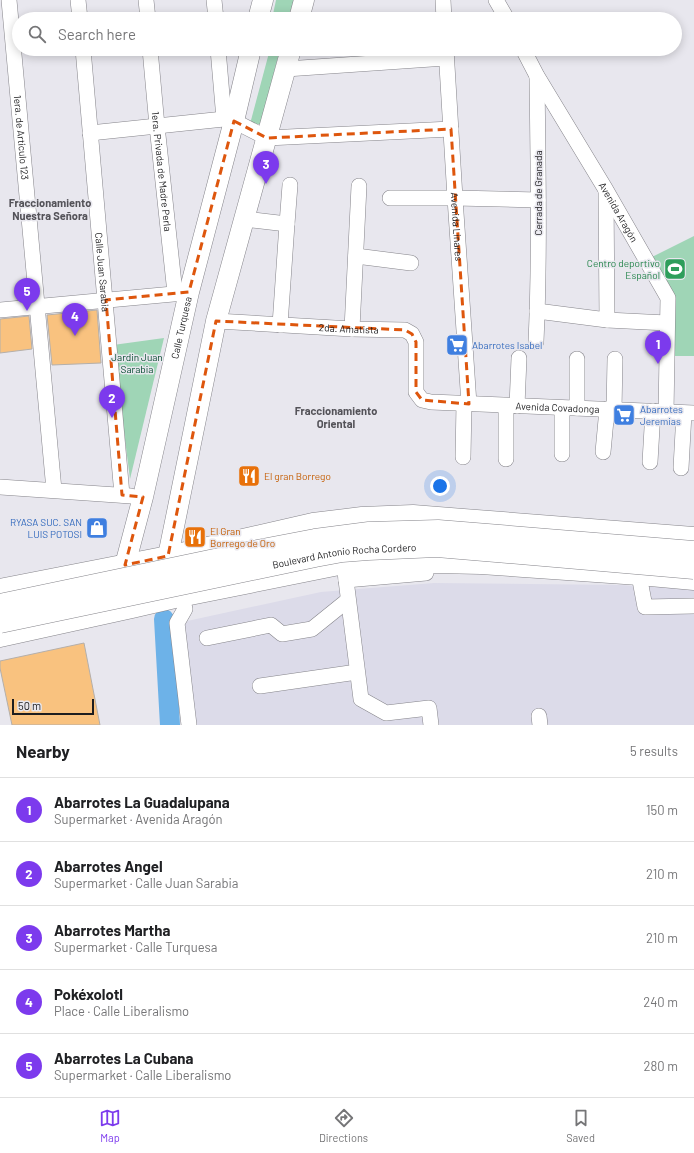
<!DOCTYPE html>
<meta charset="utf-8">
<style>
:root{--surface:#fff;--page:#f2f2f2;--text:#202124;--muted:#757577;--line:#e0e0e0;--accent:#7c3aed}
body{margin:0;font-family:Barlow,sans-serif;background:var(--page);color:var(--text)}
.scale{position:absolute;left:12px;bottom:10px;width:82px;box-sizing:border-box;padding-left:4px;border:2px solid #1d1d1f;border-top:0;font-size:11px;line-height:14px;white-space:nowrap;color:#1d1d1f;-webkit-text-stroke:3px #e8e7ee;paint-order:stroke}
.you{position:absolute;left:440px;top:486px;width:14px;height:14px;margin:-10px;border:3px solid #fff;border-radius:50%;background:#1a73e8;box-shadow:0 0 0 6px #1a73e833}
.badge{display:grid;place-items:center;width:26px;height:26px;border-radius:50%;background:var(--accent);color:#fff;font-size:13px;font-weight:700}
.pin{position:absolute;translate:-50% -33px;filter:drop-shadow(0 1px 2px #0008)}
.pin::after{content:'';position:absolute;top:21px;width:14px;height:12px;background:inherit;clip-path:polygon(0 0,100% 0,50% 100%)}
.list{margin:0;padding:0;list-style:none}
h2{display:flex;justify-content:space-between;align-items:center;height:52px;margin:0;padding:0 16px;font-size:17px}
h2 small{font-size:13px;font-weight:400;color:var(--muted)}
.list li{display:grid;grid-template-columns:26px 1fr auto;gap:12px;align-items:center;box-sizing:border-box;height:64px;padding:0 16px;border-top:1px solid var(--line)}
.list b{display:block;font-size:15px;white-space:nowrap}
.list p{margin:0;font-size:13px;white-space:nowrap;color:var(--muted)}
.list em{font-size:13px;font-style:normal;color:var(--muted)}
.icon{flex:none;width:22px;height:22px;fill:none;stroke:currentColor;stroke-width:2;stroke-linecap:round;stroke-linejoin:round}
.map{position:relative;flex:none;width:694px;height:725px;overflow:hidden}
.search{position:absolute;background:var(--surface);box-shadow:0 2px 10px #0003;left:12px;right:12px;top:12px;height:44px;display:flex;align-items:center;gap:10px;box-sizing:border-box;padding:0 14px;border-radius:22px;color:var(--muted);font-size:15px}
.sheet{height:372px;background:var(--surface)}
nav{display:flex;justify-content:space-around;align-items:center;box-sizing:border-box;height:56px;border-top:1px solid var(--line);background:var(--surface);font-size:11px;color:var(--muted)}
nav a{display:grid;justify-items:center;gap:2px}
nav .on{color:var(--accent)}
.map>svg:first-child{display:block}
</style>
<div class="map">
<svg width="694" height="725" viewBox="0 0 694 725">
<rect width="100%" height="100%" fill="#e8e7ee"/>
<!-- built -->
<path fill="#dcdbe9" d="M434 583 619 585 694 589V725H192L178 623 321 592Z"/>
<!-- green -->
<g fill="#9fd5b6">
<path d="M276 0H294L288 19H272Z"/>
<path d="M270 49H280L261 124H250Z"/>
<path d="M694 236V356H671L672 295 650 258Z"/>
<path d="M164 338 130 479 113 345Z"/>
</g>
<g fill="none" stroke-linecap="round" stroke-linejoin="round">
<!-- river -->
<path stroke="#6db2e8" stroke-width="20" d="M164 619 170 725"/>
</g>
<!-- building -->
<g fill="#f9c27f" stroke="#b4afaa">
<path d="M97 310 101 363 52 365 47 315Z"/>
<path d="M29 316 32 349 0 353V319Z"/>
<path d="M84 643 100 725H12L0 668V661Z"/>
</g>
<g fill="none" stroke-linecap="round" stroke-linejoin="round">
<!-- minor casing -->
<g stroke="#85848a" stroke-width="16">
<g id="minor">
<path id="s1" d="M9 0 54 490"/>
<path d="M78 0 80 19"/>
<path d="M146 0 148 19"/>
<path d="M214 0 216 19"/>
<path d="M443 0 444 19"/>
<path d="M496 0 507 19"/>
<path id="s2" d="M83 49 122 495"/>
<path id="s3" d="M150 49 157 126 175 293"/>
<path d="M218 49 224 119"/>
<path id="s4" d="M446 49 455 198 469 404"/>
<path id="s5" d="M523 49 537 76 606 190 668 298 666 412"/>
<path d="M286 69 446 58"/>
<path d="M90 133 224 119 234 121 267 138 451 129"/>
<path d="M606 191 607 320"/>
<path d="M390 198H455L538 200"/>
<path d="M244 219 287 224"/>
<path d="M356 256 411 263"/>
<path d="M0 310 184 293"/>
<path d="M537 311 607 320 667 323"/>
<path id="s6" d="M216 321 352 329 405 330 412 334 416 342V392L422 400 431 402 694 413"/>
<path d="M280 325 287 224 290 185"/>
<path d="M352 329 359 186"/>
<path d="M536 342C540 253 538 165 537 77"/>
<path d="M517 406 519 358"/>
<path d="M577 408V359"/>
<path d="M614 410 615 359"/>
<path d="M603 452 607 409"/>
<path d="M562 454V408"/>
<path d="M463 457 464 404"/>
<path d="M506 459V406"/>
<path d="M650 462 653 411"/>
<path d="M681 468 684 413"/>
<path d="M0 487 131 496"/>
<path d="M344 564 361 699 386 713 429 708 431 725"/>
<path d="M639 575 645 607 694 606"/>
<path d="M346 580 426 573"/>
<path d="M182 597 185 609 177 623 189 725"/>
<path d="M207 638 271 625 282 634 312 629 348 600"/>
<path d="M260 686 357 672"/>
<path d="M539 716 540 725"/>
</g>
</g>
<!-- major casing -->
<g stroke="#85848a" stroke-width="21">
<g id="major">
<path d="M258 19 263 0"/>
<path d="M299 19 304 0"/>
<path d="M170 567 168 556 216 321 291 49"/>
<path id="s7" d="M126 576 125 565 143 497 189 292 234 121 251 49"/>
<path d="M0 589 168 556 313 523 362 517 413 515 438 517 694 537"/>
<path d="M0 637 132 608 175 598 344 564 437 563 481 564 639 575 694 580"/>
</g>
</g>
<!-- minor -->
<use href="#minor" stroke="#fff" stroke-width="15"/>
<!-- major -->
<use href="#major" stroke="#fff" stroke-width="20"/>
<!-- highway-bridge casing -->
<g stroke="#85848a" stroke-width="23" stroke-linecap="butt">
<g id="highway-bridge">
<path d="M0 605 253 552 315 540 369 533 438 531 694 552"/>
<path id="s8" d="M0 622 315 556 342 551 368 549 437 546 694 568"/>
</g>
</g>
<!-- highway-bridge -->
<use href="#highway-bridge" stroke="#fff" stroke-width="22"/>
</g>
<!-- marked area -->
<path fill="none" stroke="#de560d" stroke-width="3" stroke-dasharray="8 5" stroke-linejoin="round" d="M234 121 267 138 451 129 469 404 422 400 416 392V342L412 334 405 330 216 321 168 556 125 565 143 497 122 495 106 300 189 292Z"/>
<!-- icons -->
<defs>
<g id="stadium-square" transform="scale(1.15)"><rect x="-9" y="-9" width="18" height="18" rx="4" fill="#2e9e5b" stroke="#e8e7ee"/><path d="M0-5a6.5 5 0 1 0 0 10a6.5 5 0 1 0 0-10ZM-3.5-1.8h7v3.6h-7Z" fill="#fff"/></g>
<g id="supermarket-square" transform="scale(1.15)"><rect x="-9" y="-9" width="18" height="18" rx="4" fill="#3f7fe0" stroke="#e8e7ee"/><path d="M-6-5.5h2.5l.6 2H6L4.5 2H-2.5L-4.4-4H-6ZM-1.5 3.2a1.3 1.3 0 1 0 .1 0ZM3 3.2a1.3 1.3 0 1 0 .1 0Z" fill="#fff"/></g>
<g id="restaurant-square" transform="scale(1.15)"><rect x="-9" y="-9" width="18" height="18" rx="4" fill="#e8710a" stroke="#e8e7ee"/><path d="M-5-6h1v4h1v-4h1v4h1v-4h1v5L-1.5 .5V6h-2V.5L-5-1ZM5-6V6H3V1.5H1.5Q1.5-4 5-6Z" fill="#fff"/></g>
<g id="shop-square" transform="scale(1.15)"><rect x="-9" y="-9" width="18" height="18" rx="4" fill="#3f7fe0" stroke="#e8e7ee"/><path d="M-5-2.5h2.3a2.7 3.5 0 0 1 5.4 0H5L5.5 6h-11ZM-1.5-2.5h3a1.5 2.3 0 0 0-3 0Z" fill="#fff"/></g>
</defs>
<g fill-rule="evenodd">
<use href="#stadium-square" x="675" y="269"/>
<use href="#supermarket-square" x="457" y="345"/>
<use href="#supermarket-square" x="624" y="415"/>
<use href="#restaurant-square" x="249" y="476"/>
<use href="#shop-square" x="97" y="528"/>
<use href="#restaurant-square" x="195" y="537"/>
</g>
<g text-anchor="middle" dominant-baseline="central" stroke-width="3" stroke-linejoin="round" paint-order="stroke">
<!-- street labels -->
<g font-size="10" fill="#1d1d1f" stroke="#e8e7ee">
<text stroke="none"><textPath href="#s1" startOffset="138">1era. de Artículo 123</textPath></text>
<text stroke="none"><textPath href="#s3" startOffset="123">1era. Privada de Madre Perla</textPath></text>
<text transform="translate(538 193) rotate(-90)">Cerrada de Granada</text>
<text stroke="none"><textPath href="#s5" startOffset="189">Avenida Aragón</textPath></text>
<text stroke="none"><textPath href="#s4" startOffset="178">Avenida Linares</textPath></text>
<text stroke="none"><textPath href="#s2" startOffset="224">Calle Juan Sarabia</textPath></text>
<text stroke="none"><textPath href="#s7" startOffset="255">Calle Turquesa</textPath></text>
<text stroke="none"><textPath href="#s6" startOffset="133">2da. Amatista</textPath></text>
<text stroke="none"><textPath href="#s6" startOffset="402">Avenida Covadonga</textPath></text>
<text stroke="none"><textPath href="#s8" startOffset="351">Boulevard Antonio Rocha Cordero</textPath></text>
</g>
<!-- leisure labels -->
<g font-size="10" fill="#27864d" stroke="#e8e7ee" text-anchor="end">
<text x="660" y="263">Centro deportivo<tspan x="660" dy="12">Español</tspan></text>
</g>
<!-- shop labels -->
<g font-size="10" fill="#366cbe" stroke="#e8e7ee" text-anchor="start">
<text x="472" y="345">Abarrotes Isabel</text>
<text x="640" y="409">Abarrotes<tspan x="640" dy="12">Jeremias</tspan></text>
<text x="82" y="522" text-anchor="end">RYASA SUC. SAN<tspan x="82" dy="12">LUIS POTOSI</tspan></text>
</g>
<!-- park labels -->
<g font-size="10" fill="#054b2f" stroke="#e8e7ee">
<text x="137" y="357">Jardin Juan<tspan x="137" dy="12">Sarabia</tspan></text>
</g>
<!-- food labels -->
<g font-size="10" fill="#c56008" stroke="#e8e7ee" text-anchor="start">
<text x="264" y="476">El gran Borrego</text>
<text x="210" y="531">El Gran<tspan x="210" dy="12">Borrego de Oro</tspan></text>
</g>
<!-- neighbourhood labels -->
<g font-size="11" font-weight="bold" fill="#535258" stroke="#e8e7ee">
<text x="50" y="202">Fraccionamiento<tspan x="50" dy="13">Nuestra Señora</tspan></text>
<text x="336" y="410">Fraccionamiento<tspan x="336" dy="13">Oriental</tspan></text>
</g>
</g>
</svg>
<div class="scale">50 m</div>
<div class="you"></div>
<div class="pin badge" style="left:658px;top:364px">1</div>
<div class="pin badge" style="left:112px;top:418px">2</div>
<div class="pin badge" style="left:266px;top:184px">3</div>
<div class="pin badge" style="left:75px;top:336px">4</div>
<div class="pin badge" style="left:27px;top:311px">5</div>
<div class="search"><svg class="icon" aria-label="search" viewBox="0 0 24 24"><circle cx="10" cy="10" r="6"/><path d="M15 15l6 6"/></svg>Search here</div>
</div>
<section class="sheet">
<h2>Nearby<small>5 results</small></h2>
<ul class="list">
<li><span class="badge">1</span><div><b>Abarrotes La Guadalupana</b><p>Supermarket · Avenida Aragón</p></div><em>150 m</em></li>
<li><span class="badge">2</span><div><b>Abarrotes Angel</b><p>Supermarket · Calle Juan Sarabia</p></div><em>210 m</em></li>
<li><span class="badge">3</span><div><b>Abarrotes Martha</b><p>Supermarket · Calle Turquesa</p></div><em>210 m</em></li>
<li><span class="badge">4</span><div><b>Pokéxolotl</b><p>Place · Calle Liberalismo</p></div><em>240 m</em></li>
<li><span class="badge">5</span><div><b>Abarrotes La Cubana</b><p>Supermarket · Calle Liberalismo</p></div><em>280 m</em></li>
</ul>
</section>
<nav>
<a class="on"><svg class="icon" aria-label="map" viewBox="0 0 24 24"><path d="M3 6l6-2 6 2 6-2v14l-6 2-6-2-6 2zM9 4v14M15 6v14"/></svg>Map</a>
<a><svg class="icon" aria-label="directions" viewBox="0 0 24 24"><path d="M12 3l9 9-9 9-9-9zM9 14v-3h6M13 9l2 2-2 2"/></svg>Directions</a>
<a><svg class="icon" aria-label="saved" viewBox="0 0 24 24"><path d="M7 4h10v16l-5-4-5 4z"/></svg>Saved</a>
</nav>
